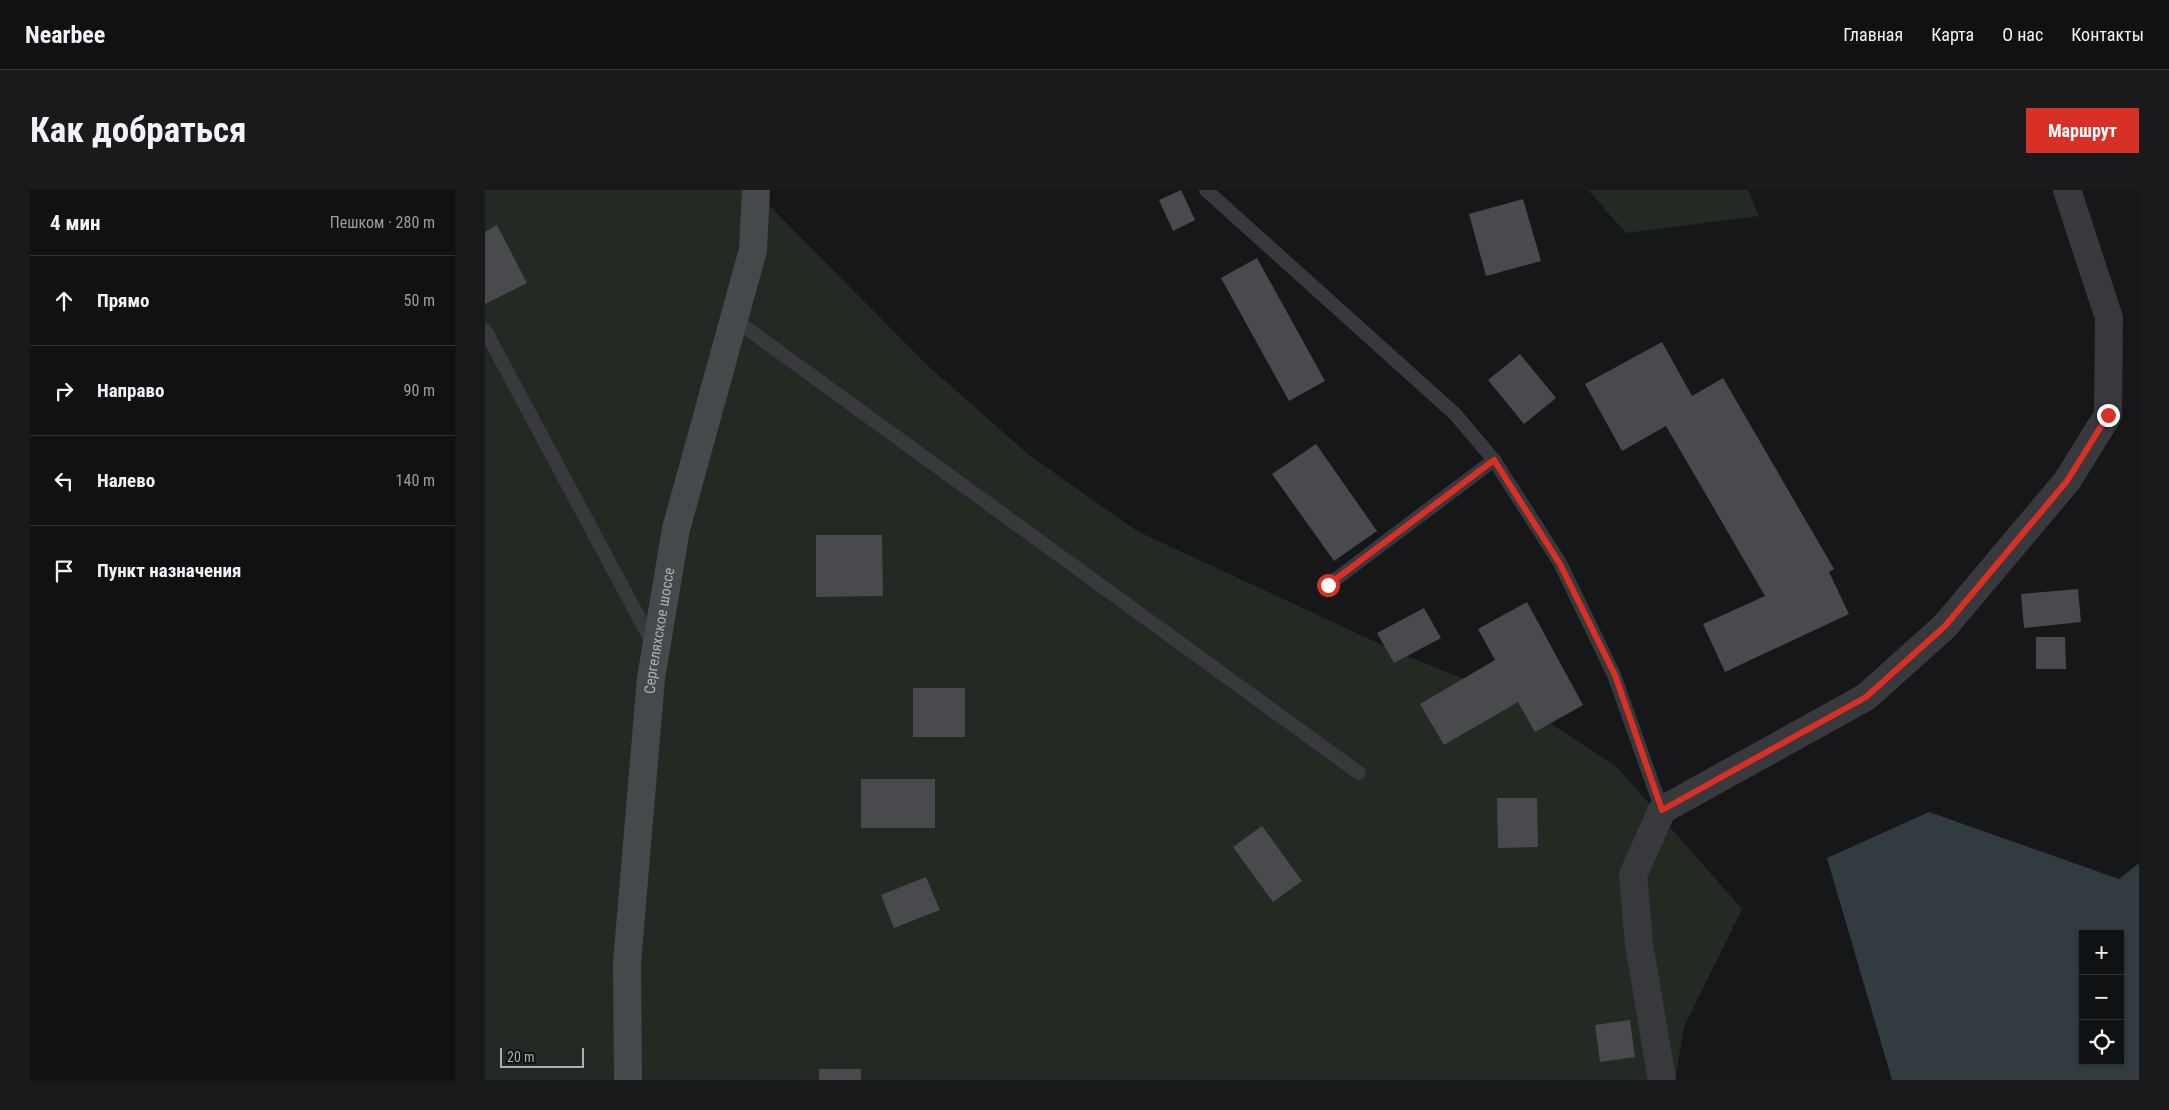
<!DOCTYPE html>
<html lang="ru">
<meta charset="utf-8">
<style>
:root{--surface:#101112;--page:#191a1b;--text:#f1f3f6;--muted:#9c9d9f;--line:#303132;--accent:#d93025}
body{margin:0;font-family:"Roboto Condensed",sans-serif;background:var(--page);color:var(--text)}
.controls{position:absolute;right:15px;bottom:15px;display:grid;overflow:hidden;border-radius:0px;box-shadow:0 1px 4px #0004}
.controls button{width:45px;height:45px;display:grid;place-items:center;padding:0;border:0;border-bottom:1px solid var(--line);background:var(--surface);color:var(--text);font:25px sans-serif}
.scale{position:absolute;left:15px;bottom:12px;width:84px;box-sizing:border-box;padding-left:5px;border:2px solid #aab0b7;border-top:0;font-size:14px;line-height:18px;white-space:nowrap;color:#aab0b7;-webkit-text-stroke:4px #111213;paint-order:stroke}
.stop{position:absolute;width:15px;height:15px;margin:-11px;border:4px solid #d93025;border-radius:50%;background:#fff}
.stop.end{background:#d93025;border-color:#fff;box-shadow:0 1px 5px #0008}
.list{margin:0;padding:0;list-style:none}
h2{display:flex;justify-content:space-between;align-items:center;height:65px;margin:0;padding:0 20px;font-size:21px}
h2 small{font-size:16px;font-weight:400;color:var(--muted)}
.list li{display:grid;grid-template-columns:32px 1fr auto;gap:15px;align-items:center;box-sizing:border-box;height:90px;padding:0 20px;border-top:1px solid var(--line)}
.list b{display:block;font-size:19px;white-space:nowrap}
.list em{font-size:16px;font-style:normal;color:var(--muted)}
.icon{flex:none;width:28px;height:28px;fill:none;stroke:currentColor;stroke-width:2;stroke-linecap:round;stroke-linejoin:round}
.map{position:relative;flex:none;width:1654px;height:890px;overflow:hidden;border-radius:0px}
header{display:flex;align-items:center;gap:30px;box-sizing:border-box;height:70px;padding:0 25px;background:var(--surface);border-bottom:1px solid var(--line)}
header strong{font-size:24px}
nav{display:flex;gap:28px;margin-inline-start:auto;font-size:18px}
.intro{display:flex;align-items:center;justify-content:space-between;box-sizing:border-box;height:120px;padding:0 30px}
h1{margin:0;font-size:35px}
.button{padding:12px 22px;border-radius:0px;background:var(--accent);color:#fff;font-size:18px;font-weight:700}
main{display:flex;gap:30px;padding:0 30px}
aside{flex:1;background:var(--surface);border-radius:0px;box-shadow:0 1px 4px #0004}
.map>svg:first-child{display:block}
</style>
<header>
<strong>Nearbee</strong>
<nav><a>Главная</a><a>Карта</a><a>О нас</a><a>Контакты</a></nav>
</header>
<div class="intro"><h1>Как добраться</h1><a class="button">Маршрут</a></div>
<main>
<aside>
<h2>4 мин<small>Пешком · 280 m</small></h2>
<ul class="list">
<li><svg class="icon" aria-label="ahead" viewBox="0 0 24 24"><path d="M12 20V5M6 11l6-6 6 6"/></svg><div><b>Прямо</b></div><em>50 m</em></li>
<li><svg class="icon" aria-label="right" viewBox="0 0 24 24"><path d="M7 20v-9h11M14 6l5 5-5 5"/></svg><div><b>Направо</b></div><em>90 m</em></li>
<li><svg class="icon" aria-label="left" viewBox="0 0 24 24"><path d="M17 20v-9H6M10 6l-5 5 5 5"/></svg><div><b>Налево</b></div><em>140 m</em></li>
<li><svg class="icon" aria-label="arrive" viewBox="0 0 24 24"><path d="M6 21V4h12l-3 4 3 4H6"/></svg><div><b>Пункт назначения</b></div></li>
</ul>
</aside>
<div class="map">
<svg width="1654" height="890" viewBox="0 0 1654 890">
<rect width="100%" height="100%" fill="#161718"/>
<!-- green -->
<g fill="#232a23">
<path d="M0 0H269L441 174 544 265 652 341 910 461 1028 509 1131 576 1257 719 1199 837 1190 890H0Z"/>
<path d="M1103 0H1263L1274 26 1141 43Z"/>
</g>
<!-- water -->
<path fill="#313b40" fill-rule="evenodd" d="M1444 622 1634 689 1654 673V890H1407L1342 668ZM1598 744H1635V871H1598Z"/>
<!-- building -->
<g fill="#484a4d">
<path d="M696 0 710 30 688 41 674 10Z"/>
<path d="M1038 9 1056 71 1001 86 984 24Z"/>
<path d="M12 35 42 93 0 114V42Z"/>
<path d="M772 68 840 191 804 211 736 88Z"/>
<path d="M1177 152 1207 206 1238 188 1349 379 1344 382 1364 424 1240 482 1218 434 1280 406 1181 236 1137 261 1100 194Z"/>
<path d="M1035 164 1071 208 1039 234 1003 190Z"/>
<path d="M831 254 892 341 849 371 787 284Z"/>
<path d="M331 345H397L398 406 331 407Z"/>
<path d="M1593 399 1596 432 1539 438 1536 404Z"/>
<path d="M1042 412 1098 515 1050 542 1033 512 959 555 935 514 1010 470 993 439Z"/>
<path d="M939 418 956 448 909 473 892 443Z"/>
<path d="M1551 447H1580L1581 479H1551Z"/>
<rect x="428" y="498" width="52" height="49"/>
<rect x="376" y="589" width="74" height="49"/>
<path d="M1012 608H1052L1053 657 1013 658Z"/>
<path d="M777 636 817 691 788 712 748 657Z"/>
<path d="M441 687 455 720 409 738 396 705Z"/>
<path d="M1145 830 1150 867 1115 872 1110 835Z"/>
<rect x="334" y="879" width="42" height="11"/>
</g>
<g fill="none" stroke-linecap="round" stroke-linejoin="round">
<!-- lane -->
<g stroke="#38393d" stroke-width="14">
<path d="M721 0 970 224 1009 270 1075 373 1129 485 1177 620"/>
<path d="M249 129 874 583"/>
<path d="M0 140 168 454"/>
<path d="M843 395 1009 270"/>
</g>
<!-- street -->
<path stroke="#38393d" stroke-width="28" d="M1177 890 1154 754 1148 685 1177 620 1381 507 1460 436 1582 291 1623 225 1624 128 1582 0"/>
<!-- secondary -->
<path stroke="#46494c" stroke-width="28" id="s1" d="M143 890 142 773 166 488 191 339 268 60 271 0"/>
</g>
<g fill="none" stroke-linecap="round" stroke-linejoin="round">
<!-- route -->
<path stroke="#d93025" stroke-width="6" d="M843 395 1009 270 1075 374 1130 485 1177 620 1381 507 1460 436 1582 291 1623 225"/>
</g>
<g text-anchor="middle" dominant-baseline="central" stroke-width="5" stroke-linejoin="round" paint-order="stroke">
<!-- street labels -->
<g font-size="15" fill="#aab0b7" stroke="#111213">
<text stroke="none"><textPath href="#s1" startOffset="451">Сергеляхское шоссе</textPath></text>
</g>
</g>
</svg>
<div class="controls">
<button>+</button>
<button>−</button>
<button><svg class="icon" aria-label="locate" viewBox="0 0 24 24"><circle cx="12" cy="12" r="6"/><path d="M12 2v4M12 18v4M2 12h4M18 12h4"/></svg></button>
</div>
<div class="scale">20 m</div>
<div class="stop" style="left:843px;top:395px"></div>
<div class="stop end" style="left:1623px;top:225px"></div>
</div>
</main>
